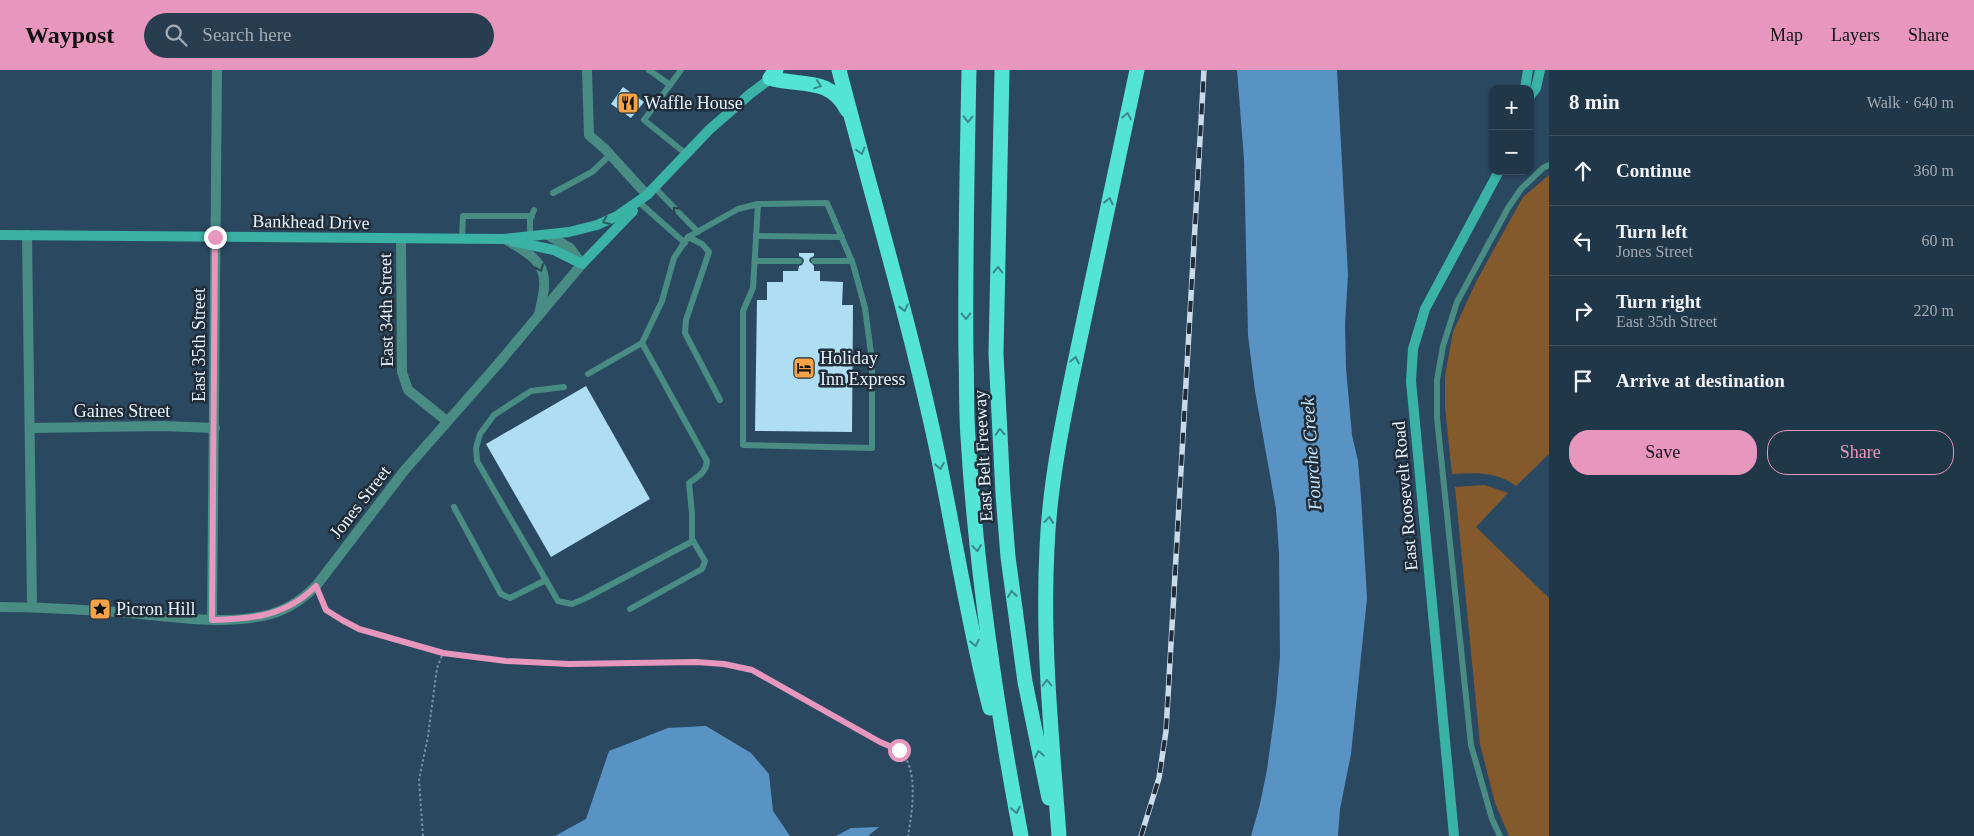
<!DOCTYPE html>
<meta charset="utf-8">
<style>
:root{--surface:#203649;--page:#283e50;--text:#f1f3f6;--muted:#a2abb4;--line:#3d5061;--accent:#e797bd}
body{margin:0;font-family:"Times New Roman",serif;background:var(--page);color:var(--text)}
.controls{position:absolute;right:15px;top:15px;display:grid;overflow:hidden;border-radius:10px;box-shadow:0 1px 4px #0004}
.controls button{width:45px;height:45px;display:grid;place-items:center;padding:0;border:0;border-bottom:1px solid var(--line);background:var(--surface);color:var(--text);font:25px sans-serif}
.stop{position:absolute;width:15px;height:15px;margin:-11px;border:4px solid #e797bd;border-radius:50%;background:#fff}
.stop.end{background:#e797bd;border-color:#fff;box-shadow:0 1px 5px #0008}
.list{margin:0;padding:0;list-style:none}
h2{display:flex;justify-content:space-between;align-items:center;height:65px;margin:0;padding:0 20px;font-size:21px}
h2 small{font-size:16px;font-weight:400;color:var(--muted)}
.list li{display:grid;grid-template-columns:32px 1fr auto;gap:15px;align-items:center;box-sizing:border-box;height:70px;padding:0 20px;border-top:1px solid var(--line)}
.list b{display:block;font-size:19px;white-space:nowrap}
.list p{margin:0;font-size:16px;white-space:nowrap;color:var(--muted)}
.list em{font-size:16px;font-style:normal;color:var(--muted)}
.actions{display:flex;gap:10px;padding:15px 20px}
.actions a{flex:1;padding:11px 0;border:1px solid var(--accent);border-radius:20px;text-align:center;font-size:18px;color:var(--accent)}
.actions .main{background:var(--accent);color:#111}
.icon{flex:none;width:28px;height:28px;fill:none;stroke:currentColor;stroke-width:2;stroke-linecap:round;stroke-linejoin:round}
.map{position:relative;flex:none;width:1549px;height:766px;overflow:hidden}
header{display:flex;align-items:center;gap:30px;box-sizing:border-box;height:70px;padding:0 25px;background:var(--accent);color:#111}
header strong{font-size:24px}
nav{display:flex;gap:28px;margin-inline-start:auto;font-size:18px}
.search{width:350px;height:45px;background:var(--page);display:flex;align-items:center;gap:12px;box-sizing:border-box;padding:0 18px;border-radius:28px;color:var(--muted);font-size:19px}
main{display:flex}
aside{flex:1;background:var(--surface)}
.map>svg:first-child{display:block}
</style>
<header>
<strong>Waypost</strong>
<div class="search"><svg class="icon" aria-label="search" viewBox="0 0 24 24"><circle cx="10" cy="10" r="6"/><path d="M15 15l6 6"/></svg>Search here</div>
<nav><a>Map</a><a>Layers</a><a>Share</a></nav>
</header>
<main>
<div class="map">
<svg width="1549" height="766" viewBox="0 0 1549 766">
<rect width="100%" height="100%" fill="#2b4861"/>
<!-- green -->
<g fill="#845a2d">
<path d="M1549 105V384L1516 416C1495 401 1477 403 1452 404L1445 337V306L1453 262 1477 210 1523 127Z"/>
<path d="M1485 415 1508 423 1476 457 1549 528V766H1509L1495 733 1480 674 1455 417Z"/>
</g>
<!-- water -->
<g fill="#5993c4">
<path d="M1237 0H1337L1348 205 1345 255 1346 298 1352 365 1358 391 1361 427 1367 528 1351 684 1340 739 1338 766H1251L1260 734 1267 700 1276 633 1280 586 1279 483 1276 439 1255 321 1248 265 1244 89Z"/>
<path d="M706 656 751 683 769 704 773 741 790 766H555L586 749 609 681 668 658Z"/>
<path d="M879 757 868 766H836L851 758Z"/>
</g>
<!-- building -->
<g fill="#afdef2">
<path d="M623 17 644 32 631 48 611 34Z"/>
<path d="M799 183H814V186L810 188 809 191 814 196V201H820V211L843 212 842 235H853L852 362 755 361 757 230H767V212H783V201H798L799 196 802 195 804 191 803 188 799 186Z"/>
<path d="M586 316 650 429 551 487 486 374Z"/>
</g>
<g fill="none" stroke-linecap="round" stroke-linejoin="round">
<!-- path -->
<g stroke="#7a90a4" stroke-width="2" stroke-dasharray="2.5 2.5" stroke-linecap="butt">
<path d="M321 527 326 539 342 550 359 559 443 583 506 591 569 594 696 592 724 593 752 600 880 672C885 674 893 676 898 680 920 695 912 743 908 766"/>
<path d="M423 766 419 710 428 666 437 598 443 583"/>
</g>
<!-- service -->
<g stroke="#488c84" stroke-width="6">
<path d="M649 0 670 15"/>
<path d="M681 0 644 50 685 83"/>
<path d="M655 118 698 162"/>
<path d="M553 123 592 102 610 85"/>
<path d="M640 133 685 173"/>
<path d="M530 166V150L534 140"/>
<path d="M756 166 842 167"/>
<path d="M688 167 702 174 709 182 686 250 685 263 720 330"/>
<path d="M462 168 463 146H532"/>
<path d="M755 191H799"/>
<path d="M814 191H852"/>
<path d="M588 304 642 273"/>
<path d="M564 317 531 321 494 345 480 364 476 378 477 391 558 531 572 534 584 529 693 471"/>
<path d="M454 437 501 524 510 528 546 510"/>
<path d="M630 539 702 499 705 491 692 469V443L689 413C698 406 706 403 707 391L642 273 662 231 674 188 688 167 738 139 758 134 827 133 853 194 865 238 872 291V378L743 375V241L753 218 758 134"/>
<path d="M1500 766 1492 749 1471 675 1437 348V310L1443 276 1457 232 1508 138 1521 119 1543 98 1549 95"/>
</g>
<!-- minor -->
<g stroke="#488c84" stroke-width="10">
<path d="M587 0 589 65 605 79 647 125"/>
<path d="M27 165 32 537"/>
<path d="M401 169 402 302 408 320 447 351"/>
<path d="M30 358 162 356 215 358"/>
<path d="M212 550 217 0"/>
</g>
<!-- tertiary -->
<g stroke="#488c84" stroke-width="10">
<path d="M508 171C545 192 550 201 539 244"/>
<path d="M0 537C43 537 87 540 130 543 176 547 226 556 271 544 289 539 303 529 316 516L404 401 498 294 582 194 570 178 548 165"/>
</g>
<!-- secondary -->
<g stroke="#3ab2a6" stroke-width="10">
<path d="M1525 19 1528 0"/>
<path d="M1530 26 1536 18 1540 0"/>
<path d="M0 165 503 169 569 162 597 155 617 146 647 125 709 60 750 24 774 6"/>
<path d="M512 171 554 180 582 194 633 141"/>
<path d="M1454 766 1411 311 1413 279 1425 239 1499 101"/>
</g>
<!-- motorway -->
<g stroke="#53e4d6" stroke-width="15">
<path d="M776 0 770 8C800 17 830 6 847 40"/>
<path d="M839 0C871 124 908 246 935 371 954 460 967 550 990 638"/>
<path d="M969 0C967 95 965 191 966 286 967 313 966 341 968 367 976 501 996 634 1021 766"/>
<path d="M1002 0 996 284 1003 424 1008 487 1025 612 1049 728"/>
<path d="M1059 766C1052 670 1042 574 1047 478 1050 404 1067 331 1082 259 1100 173 1119 86 1137 0"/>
</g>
<!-- rail casing -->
<g stroke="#cadae8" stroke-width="5.5">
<path id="rail" d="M1141 766 1159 708 1166 661 1204 0"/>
</g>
<!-- rail -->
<use href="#rail" stroke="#202d38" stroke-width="4" stroke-dasharray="11" stroke-linecap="butt"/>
</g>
<!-- one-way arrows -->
<defs><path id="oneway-chevron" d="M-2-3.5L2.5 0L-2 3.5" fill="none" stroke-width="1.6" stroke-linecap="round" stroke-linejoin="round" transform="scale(1.25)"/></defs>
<g stroke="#3a8887">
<use href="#oneway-chevron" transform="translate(818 15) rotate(18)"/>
<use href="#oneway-chevron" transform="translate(1127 46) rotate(-78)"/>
<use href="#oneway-chevron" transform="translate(968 49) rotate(91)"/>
<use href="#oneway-chevron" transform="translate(861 81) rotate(75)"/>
<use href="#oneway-chevron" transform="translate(1109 131) rotate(-78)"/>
<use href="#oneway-chevron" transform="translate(998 200) rotate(-89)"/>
<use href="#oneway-chevron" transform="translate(904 238) rotate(76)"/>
<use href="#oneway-chevron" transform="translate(966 246) rotate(89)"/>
<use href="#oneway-chevron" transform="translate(1075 290) rotate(-78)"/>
<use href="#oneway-chevron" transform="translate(1000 362) rotate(-93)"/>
<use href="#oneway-chevron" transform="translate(940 396) rotate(79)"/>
<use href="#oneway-chevron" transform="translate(1049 450) rotate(-85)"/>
<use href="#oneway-chevron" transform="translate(977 478) rotate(83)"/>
<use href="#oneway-chevron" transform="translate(1012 524) rotate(-97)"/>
<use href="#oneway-chevron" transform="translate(975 573) rotate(78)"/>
<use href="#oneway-chevron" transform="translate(1047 613) rotate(-92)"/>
<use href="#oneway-chevron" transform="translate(1039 684) rotate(-101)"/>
<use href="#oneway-chevron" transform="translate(1016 740) rotate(79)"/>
</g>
<g stroke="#2a454b">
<use href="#oneway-chevron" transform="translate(676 140) rotate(-135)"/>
<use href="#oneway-chevron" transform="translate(540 198) rotate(66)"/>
</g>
<use stroke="#2a6264" href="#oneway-chevron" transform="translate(606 151) rotate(155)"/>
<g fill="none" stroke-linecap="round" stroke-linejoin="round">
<!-- route -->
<path stroke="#e797bd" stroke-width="6" d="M215 167 212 550C253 549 286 546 316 516L326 540 342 550 359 559 443 583 506 591 569 594 696 592 724 594 752 600 880 672 899 680"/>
</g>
<!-- icons -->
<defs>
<g id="restaurant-square" transform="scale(1.125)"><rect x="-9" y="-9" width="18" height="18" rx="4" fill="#f5a346" stroke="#202d38"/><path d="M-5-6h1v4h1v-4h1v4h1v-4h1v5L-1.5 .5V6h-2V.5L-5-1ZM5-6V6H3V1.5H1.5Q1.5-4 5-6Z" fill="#111"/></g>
<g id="hotel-square" transform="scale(1.125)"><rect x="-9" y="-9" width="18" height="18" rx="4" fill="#f5a346" stroke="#202d38"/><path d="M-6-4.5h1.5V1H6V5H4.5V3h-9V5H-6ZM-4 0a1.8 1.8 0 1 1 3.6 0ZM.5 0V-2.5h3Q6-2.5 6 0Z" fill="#111"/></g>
<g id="sight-square" transform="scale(1.125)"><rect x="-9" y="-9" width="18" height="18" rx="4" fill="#f5a346" stroke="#202d38"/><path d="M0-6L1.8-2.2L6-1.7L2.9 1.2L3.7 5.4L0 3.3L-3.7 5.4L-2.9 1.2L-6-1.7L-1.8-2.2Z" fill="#111"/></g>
</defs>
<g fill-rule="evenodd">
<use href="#restaurant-square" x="628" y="33"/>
<use href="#hotel-square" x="804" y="298"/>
<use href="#sight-square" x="100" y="539"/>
</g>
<g text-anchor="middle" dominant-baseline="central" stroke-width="5" stroke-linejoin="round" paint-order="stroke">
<!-- poi labels -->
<g font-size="18" fill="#e5f2ff" stroke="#202d38" text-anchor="start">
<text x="644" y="33">Waffle House</text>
<text x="820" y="288">Holiday<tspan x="820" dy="21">Inn Express</tspan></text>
<text x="116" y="539">Picron Hill</text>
</g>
<!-- street labels -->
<g font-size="18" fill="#e5f2ff" stroke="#202d38">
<text transform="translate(311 152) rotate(1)">Bankhead Drive</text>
<text transform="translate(386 240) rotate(-91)">East 34th Street</text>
<text transform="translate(199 275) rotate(-90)">East 35th Street</text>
<text x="122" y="341">Gaines Street</text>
<text transform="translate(983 386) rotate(-93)">East Belt Freeway</text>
<text transform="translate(1405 426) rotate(-95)">East Roosevelt Road</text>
<text transform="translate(360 432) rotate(-52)">Jones Street</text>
</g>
<!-- water labels -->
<g font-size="19" font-style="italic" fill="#c4e3ff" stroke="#202d38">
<text transform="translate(1311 384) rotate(-94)">Fourche Creek</text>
</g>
</g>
</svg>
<div class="controls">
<button>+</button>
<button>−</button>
</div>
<div class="stop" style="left:899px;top:680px"></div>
<div class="stop end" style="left:215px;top:167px"></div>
</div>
<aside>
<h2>8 min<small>Walk · 640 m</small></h2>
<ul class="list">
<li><svg class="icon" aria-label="ahead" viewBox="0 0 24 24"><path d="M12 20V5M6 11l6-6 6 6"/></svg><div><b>Continue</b></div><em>360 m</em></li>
<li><svg class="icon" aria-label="left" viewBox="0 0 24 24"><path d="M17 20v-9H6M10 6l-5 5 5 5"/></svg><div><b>Turn left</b><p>Jones Street</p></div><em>60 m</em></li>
<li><svg class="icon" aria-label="right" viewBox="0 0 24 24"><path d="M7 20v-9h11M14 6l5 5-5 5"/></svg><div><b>Turn right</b><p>East 35th Street</p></div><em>220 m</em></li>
<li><svg class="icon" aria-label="arrive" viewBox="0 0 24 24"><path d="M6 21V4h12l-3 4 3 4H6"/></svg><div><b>Arrive at destination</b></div></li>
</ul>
<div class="actions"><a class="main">Save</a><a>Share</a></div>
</aside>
</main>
